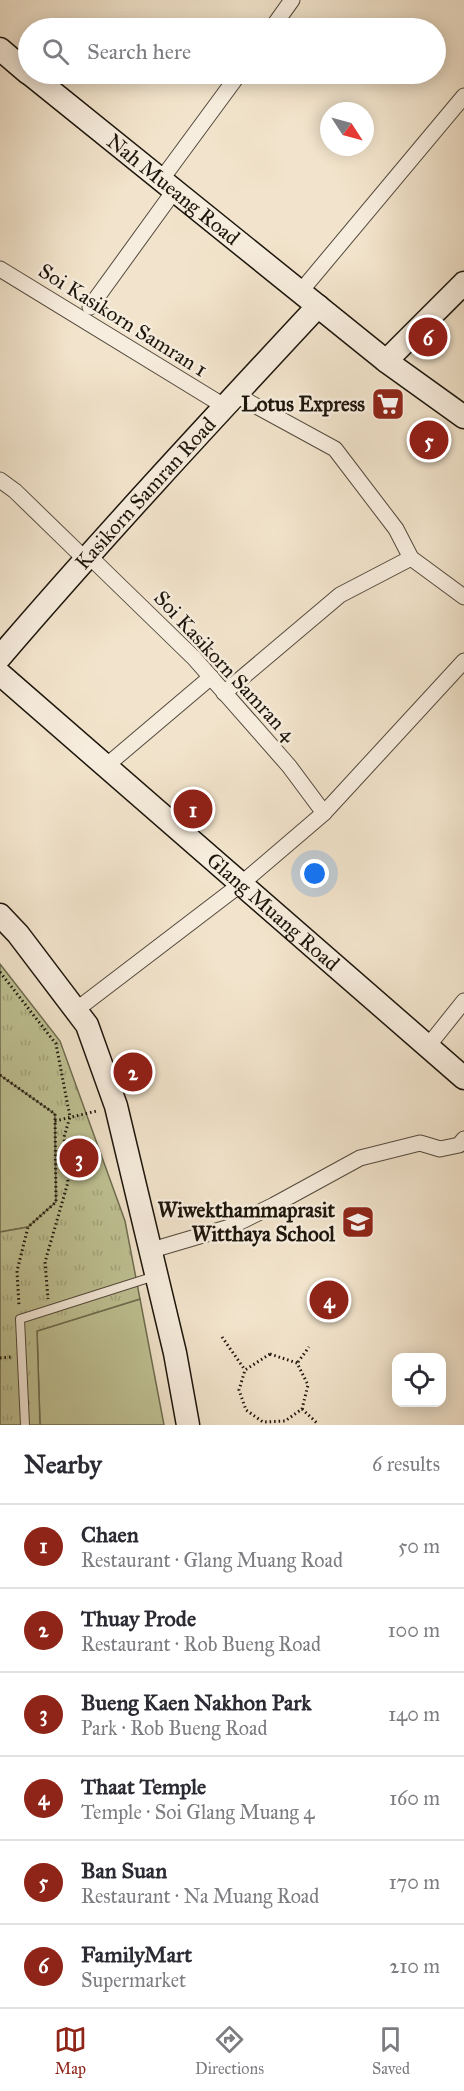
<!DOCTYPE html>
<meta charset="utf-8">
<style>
:root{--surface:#fff;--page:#f2f2f3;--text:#2b2b33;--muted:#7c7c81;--line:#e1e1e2;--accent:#8f2418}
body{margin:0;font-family:"IM FELL Great Primer",serif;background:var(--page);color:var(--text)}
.controls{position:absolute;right:18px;bottom:18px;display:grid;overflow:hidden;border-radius:12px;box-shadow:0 3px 15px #0003}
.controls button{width:54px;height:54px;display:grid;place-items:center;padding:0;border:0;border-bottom:2px solid var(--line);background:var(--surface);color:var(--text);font:30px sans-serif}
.compass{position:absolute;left:320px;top:102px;width:54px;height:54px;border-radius:50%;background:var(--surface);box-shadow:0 3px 15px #0003;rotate:126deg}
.you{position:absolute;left:315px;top:874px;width:21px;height:21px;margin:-15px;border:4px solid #fff;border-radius:50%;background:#1a73e8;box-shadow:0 0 0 9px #1a73e833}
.badge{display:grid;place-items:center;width:39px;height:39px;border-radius:50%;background:var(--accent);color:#fff;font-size:20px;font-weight:700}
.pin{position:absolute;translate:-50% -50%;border:3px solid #fff;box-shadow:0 2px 6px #0006}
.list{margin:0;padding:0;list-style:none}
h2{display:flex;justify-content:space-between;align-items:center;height:78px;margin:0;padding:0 24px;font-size:26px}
h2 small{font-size:20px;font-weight:400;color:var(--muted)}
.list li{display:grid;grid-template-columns:39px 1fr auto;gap:18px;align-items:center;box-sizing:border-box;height:84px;padding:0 24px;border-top:2px solid var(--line)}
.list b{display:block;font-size:22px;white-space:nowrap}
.list p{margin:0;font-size:20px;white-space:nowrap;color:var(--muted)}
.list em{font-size:20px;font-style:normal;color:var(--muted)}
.icon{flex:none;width:33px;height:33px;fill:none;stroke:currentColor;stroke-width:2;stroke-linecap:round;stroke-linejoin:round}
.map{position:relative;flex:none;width:464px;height:1425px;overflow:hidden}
.search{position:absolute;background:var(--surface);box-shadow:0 3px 15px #0003;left:18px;right:18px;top:18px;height:66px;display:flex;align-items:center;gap:15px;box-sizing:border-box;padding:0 21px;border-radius:33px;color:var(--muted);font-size:22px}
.sheet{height:582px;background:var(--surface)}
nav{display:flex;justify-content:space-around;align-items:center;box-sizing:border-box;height:84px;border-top:2px solid var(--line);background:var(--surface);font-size:16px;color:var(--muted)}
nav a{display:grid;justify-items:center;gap:3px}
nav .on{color:var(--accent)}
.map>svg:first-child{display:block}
</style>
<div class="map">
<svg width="464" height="1425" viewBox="0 0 464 1425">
<defs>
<pattern id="park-tufts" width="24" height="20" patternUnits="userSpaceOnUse" patternTransform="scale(1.5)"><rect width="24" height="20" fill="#bfc294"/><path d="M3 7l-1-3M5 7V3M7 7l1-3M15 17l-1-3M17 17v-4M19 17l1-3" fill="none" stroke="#a4a67e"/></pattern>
</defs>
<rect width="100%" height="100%" fill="#f2e4cc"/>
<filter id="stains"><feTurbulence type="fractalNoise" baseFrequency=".00333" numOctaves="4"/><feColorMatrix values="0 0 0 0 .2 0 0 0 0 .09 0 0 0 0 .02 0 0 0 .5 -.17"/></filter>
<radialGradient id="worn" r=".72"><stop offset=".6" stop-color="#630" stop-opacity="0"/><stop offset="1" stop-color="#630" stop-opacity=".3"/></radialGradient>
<!-- green -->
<g fill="#bfc294" stroke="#6e6c50" stroke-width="1.5">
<path d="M0 1075 55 1114 56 1202 28 1227 0 1232Z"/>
<path d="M140 1299 164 1425H40L37 1331Z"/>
</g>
<!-- park -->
<path fill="url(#park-tufts)" stroke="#6e6c50" stroke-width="1.5" d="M0 964 60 1041 125 1221 140 1299 37 1331 40 1425H0V1232L28 1227 56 1202 55 1114 0 1075Z"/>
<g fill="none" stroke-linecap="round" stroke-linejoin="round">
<!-- lane casing -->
<g stroke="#52493c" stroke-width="10">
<path id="lane" d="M25 1425 20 1319 155 1276"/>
</g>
<!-- street casing -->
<g stroke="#52493c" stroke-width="17">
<g id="street">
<path d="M272 28 292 0"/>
<path d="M161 180 239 74"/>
<path d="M0 269 224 406"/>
<path d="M301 291 464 96"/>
<path d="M90 307 174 191"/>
<path d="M236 395 335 449 396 529 411 558 464 597"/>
<path d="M0 480 15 491 85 559"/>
<path d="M88 555 194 658 289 766 324 813"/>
<path d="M224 693 340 595 411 558"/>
<path d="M106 766 211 677"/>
<path d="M76 1010 241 884 324 813 464 661"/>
<path d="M428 1046 464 1001"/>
<path d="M152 1250 230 1227 274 1205 360 1158 420 1143 440 1149 459 1145 464 1139"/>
</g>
</g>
<!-- secondary casing -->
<g stroke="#1c150c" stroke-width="25">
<g id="secondary">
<path d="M0 49 28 73"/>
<path id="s1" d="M30 74 386 361 464 417"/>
<path d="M386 361 464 283"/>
<path id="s2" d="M0 657C103 537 210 422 318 306"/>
<path id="s3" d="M0 674 464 1078"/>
<path d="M0 915 18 934 87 1025 116 1106 175 1353 188 1425"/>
</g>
</g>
<!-- path -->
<g stroke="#1c150c" stroke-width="3" stroke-dasharray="1.5 3" stroke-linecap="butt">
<path d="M0 972 56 1044 70 1117 64 1137 68 1182 45 1262 48 1299"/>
<path d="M0 1075 55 1114 56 1202 28 1227 17 1271 19 1306"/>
<path d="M55 1121 97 1111"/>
<path d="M222 1337 245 1370"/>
<path d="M270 1354 297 1363 308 1385 302 1409 285 1421 263 1422 246 1410 239 1390 245 1370Z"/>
<path d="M0 1358 11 1357"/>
<path d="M298 1362 309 1347"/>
<path d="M302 1409 317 1423"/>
</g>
<!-- lane -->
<use href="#lane" stroke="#f7edde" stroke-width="8"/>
<!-- street -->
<use href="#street" stroke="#f7edde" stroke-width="15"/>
<!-- secondary -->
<use href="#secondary" stroke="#f7edde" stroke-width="22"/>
</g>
<!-- icons -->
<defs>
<g id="supermarket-square" transform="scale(1.725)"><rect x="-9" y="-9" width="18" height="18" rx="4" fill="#8f2418" stroke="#f7edde"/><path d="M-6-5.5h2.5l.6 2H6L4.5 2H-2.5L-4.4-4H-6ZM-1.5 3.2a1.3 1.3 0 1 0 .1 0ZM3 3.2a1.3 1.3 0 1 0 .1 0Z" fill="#fff"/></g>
<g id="school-square" transform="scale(1.725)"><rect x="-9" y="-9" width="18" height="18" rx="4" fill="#8f2418" stroke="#f7edde"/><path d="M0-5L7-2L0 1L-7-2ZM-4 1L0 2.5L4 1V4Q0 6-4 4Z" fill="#fff"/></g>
</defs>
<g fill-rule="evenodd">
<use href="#supermarket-square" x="388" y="404"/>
<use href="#school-square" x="358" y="1222"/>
</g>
<g text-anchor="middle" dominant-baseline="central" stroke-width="5" stroke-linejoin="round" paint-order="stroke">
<!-- street labels -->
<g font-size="21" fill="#1c150c" stroke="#f7edde">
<text stroke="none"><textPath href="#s1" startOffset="184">Nah Mueang Road</textPath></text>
<text transform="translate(123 320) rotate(32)">Soi Kasikorn Samran 1</text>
<text stroke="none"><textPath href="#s2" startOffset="219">Kasikorn Samran Road</textPath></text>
<text transform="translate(225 666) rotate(47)">Soi Kasikorn Samran 4</text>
<text stroke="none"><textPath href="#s3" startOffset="362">Glang Muang Road</textPath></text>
</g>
<!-- poi labels -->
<g font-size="21" font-weight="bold" fill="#1c150c" stroke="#f7edde" text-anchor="end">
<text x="365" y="404">Lotus Express</text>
<text x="335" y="1210">Wiwekthammaprasit<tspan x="335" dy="24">Witthaya School</tspan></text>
</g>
</g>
<rect width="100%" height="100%" filter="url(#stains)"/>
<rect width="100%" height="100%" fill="url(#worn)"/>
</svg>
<div class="controls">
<button><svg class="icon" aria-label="locate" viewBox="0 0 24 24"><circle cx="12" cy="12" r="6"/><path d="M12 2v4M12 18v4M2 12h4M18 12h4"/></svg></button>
</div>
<svg class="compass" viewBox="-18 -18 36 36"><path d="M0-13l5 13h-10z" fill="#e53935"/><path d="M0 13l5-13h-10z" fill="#7c7c81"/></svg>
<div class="you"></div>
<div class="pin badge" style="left:193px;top:809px">1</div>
<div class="pin badge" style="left:133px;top:1072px">2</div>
<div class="pin badge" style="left:79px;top:1158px">3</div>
<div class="pin badge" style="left:329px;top:1300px">4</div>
<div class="pin badge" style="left:429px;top:440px">5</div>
<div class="pin badge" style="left:428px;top:337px">6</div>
<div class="search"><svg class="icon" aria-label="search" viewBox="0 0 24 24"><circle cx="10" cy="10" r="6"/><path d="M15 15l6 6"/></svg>Search here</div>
</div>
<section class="sheet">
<h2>Nearby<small>6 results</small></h2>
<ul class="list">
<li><span class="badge">1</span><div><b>Chaen</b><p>Restaurant · Glang Muang Road</p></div><em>50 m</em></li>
<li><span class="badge">2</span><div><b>Thuay Prode</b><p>Restaurant · Rob Bueng Road</p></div><em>100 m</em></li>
<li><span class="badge">3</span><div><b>Bueng Kaen Nakhon Park</b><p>Park · Rob Bueng Road</p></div><em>140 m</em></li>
<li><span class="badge">4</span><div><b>Thaat Temple</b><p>Temple · Soi Glang Muang 4</p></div><em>160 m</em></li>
<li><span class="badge">5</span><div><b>Ban Suan</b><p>Restaurant · Na Muang Road</p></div><em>170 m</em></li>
<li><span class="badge">6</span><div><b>FamilyMart</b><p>Supermarket</p></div><em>210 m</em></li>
</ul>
</section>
<nav>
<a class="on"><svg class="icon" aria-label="map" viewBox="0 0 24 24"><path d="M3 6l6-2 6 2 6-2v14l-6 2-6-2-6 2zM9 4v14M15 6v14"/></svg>Map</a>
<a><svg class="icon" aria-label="directions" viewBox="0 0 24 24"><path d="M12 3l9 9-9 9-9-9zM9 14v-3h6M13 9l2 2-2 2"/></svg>Directions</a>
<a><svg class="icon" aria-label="saved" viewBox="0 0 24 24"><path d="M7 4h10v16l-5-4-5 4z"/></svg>Saved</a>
</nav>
